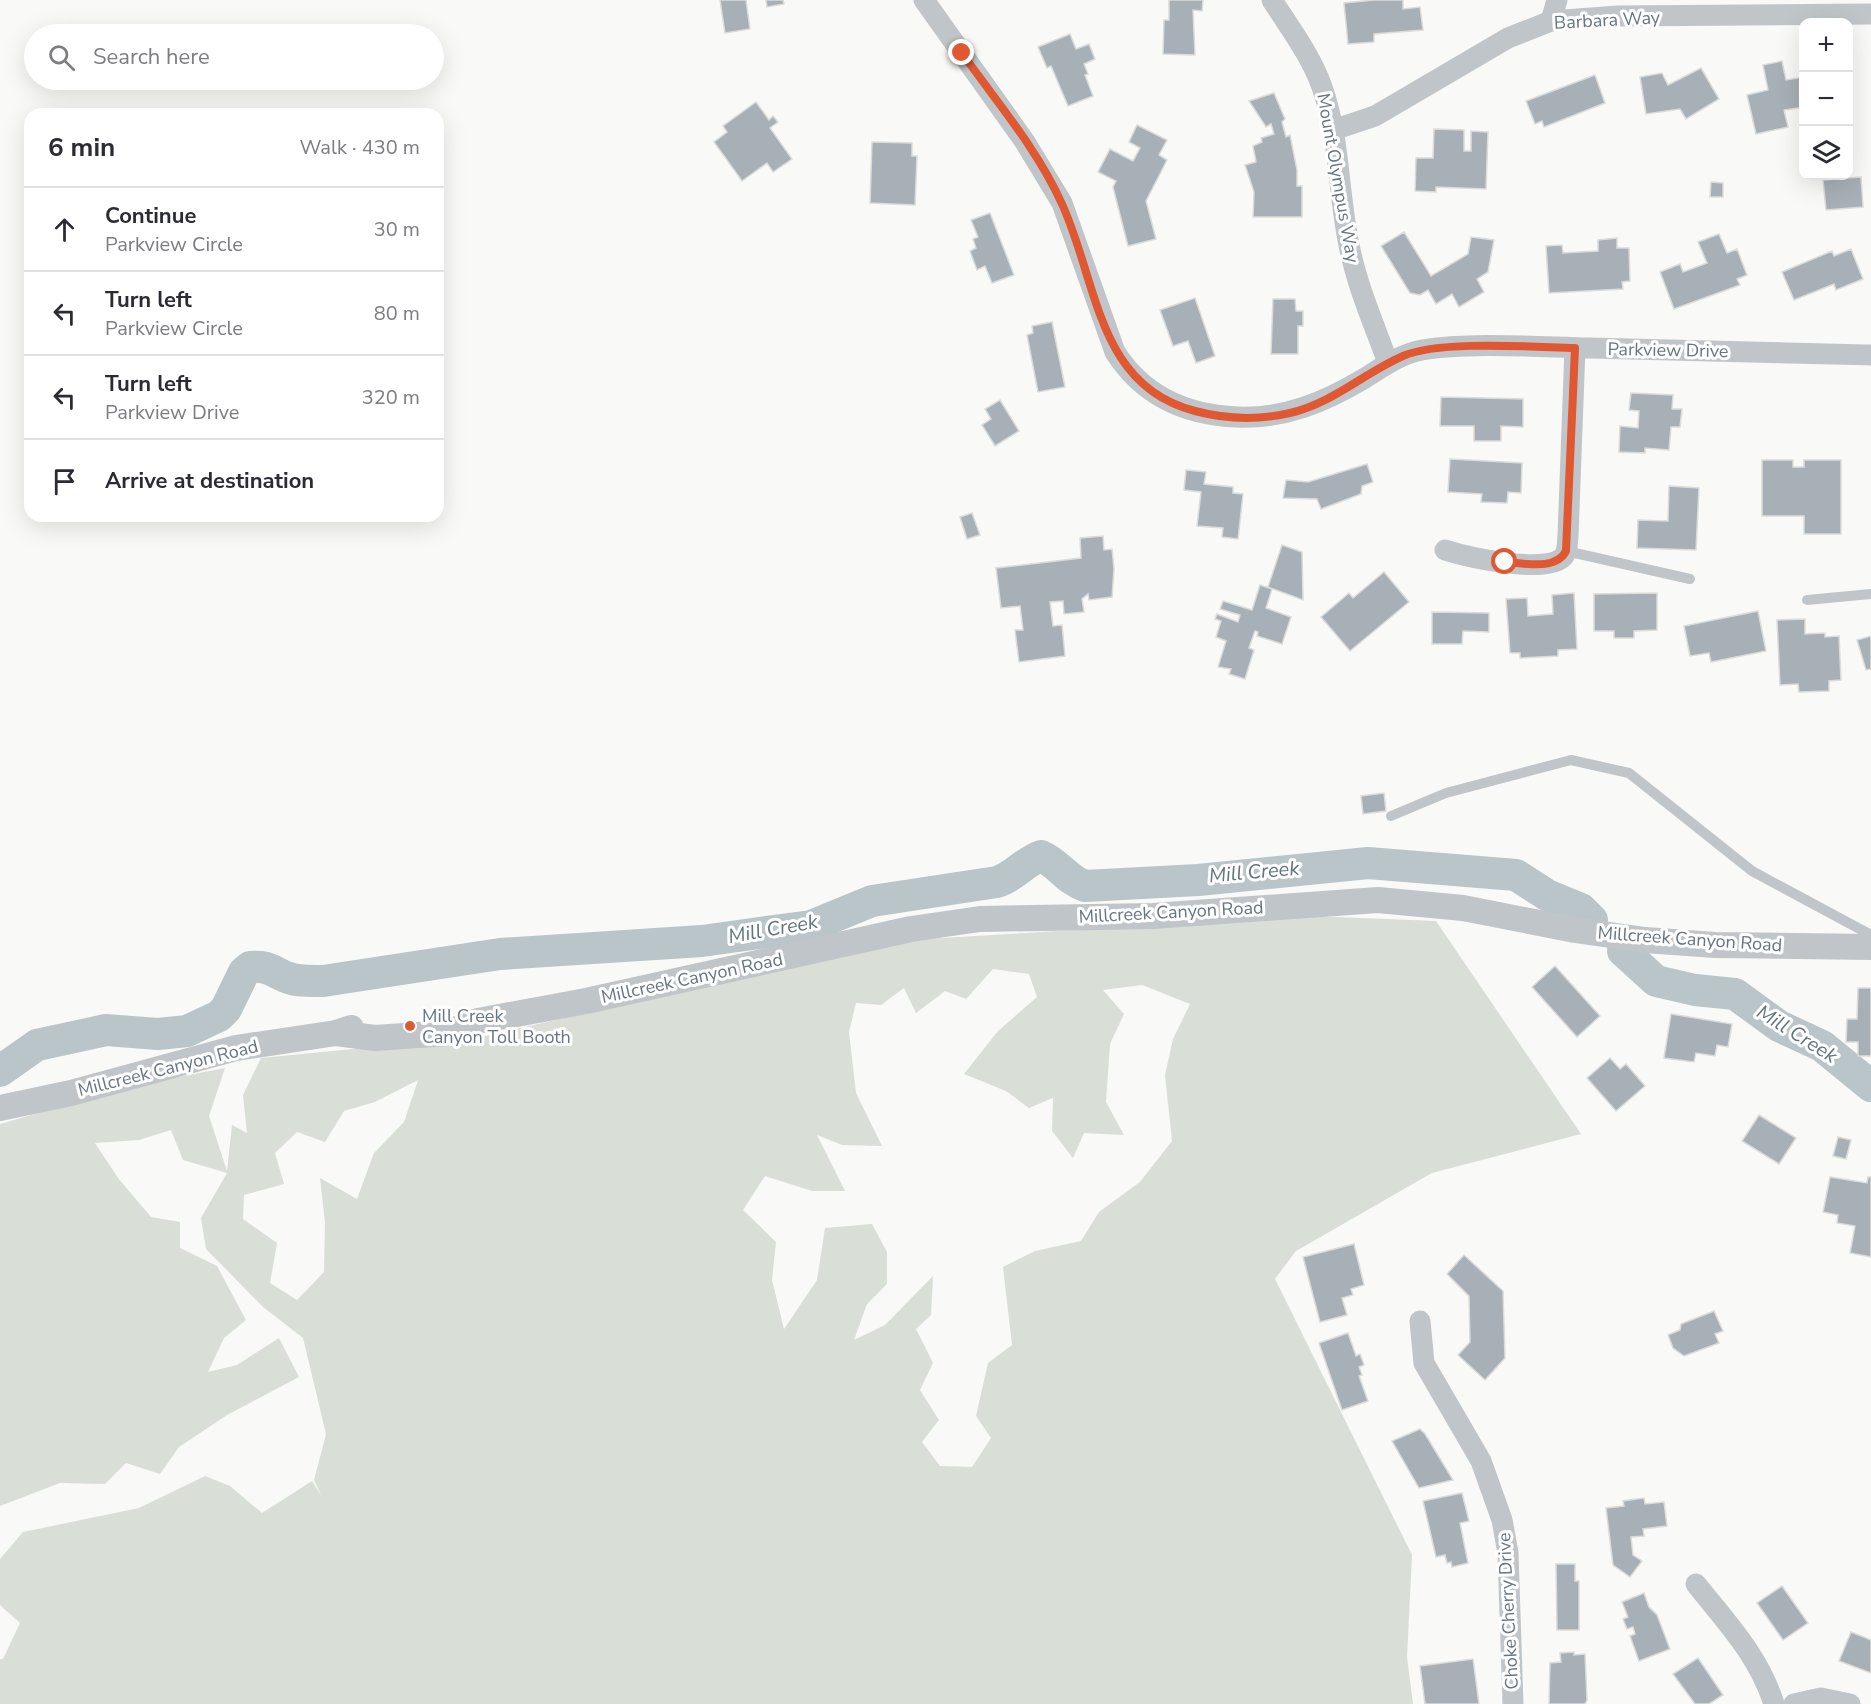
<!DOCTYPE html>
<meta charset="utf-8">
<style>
:root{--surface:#fff;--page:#f7f7f7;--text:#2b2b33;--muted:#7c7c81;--line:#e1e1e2}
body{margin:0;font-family:"Nunito Sans",sans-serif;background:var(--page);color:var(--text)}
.controls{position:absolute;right:18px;top:18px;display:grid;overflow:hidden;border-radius:12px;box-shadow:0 6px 24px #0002}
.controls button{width:54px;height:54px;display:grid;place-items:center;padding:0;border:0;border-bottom:2px solid var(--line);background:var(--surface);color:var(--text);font:30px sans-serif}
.stop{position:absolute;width:18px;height:18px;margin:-14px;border:4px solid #df5832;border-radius:50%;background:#fff}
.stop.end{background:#df5832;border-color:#fff;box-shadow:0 2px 6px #0008}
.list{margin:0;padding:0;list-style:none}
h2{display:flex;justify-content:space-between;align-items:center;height:78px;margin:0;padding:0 24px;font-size:26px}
h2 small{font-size:20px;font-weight:400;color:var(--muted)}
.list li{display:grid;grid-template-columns:39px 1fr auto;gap:18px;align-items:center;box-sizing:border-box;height:84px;padding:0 24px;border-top:2px solid var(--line)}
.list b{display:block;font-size:22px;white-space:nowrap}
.list p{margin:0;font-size:20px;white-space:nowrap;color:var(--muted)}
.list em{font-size:20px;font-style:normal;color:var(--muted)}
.icon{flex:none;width:33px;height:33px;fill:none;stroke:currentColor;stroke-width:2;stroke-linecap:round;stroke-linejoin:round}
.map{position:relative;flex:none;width:1871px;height:1704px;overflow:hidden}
.search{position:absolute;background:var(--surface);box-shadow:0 6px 24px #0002;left:24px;top:24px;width:420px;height:66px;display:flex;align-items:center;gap:15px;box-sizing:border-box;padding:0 21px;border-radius:33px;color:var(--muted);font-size:22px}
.panel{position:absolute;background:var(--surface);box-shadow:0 6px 24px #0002;left:24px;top:108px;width:420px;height:414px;border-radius:18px}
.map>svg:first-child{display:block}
</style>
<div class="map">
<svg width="1871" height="1704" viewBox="0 0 1871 1704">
<rect width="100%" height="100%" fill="#f9f9f7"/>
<!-- green -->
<path fill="#d9ded7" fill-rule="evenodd" d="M1311 916 1436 921 1581 1134 1432 1173 1296 1251 1275 1279 1412 1555 1407 1657 1413 1704H0V1659H3L20 1623 0 1605V1559L23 1532 139 1508 205 1476 230 1486 262 1513 312 1481 321 1495 314 1480 326 1434 303 1338 263 1307 206 1249 201 1218 227 1173 183 1160 171 1130 139 1140 95 1143 118 1178 151 1217 180 1222V1248L217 1266 246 1320 224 1338 208 1372 237 1365 279 1338 299 1377 227 1415 179 1447 160 1474 126 1463 105 1484 60 1483 0 1506V1124L132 1086 225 1068 209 1116 227 1171 232 1125 247 1133 243 1095 261 1058 485 1036 908 940ZM993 969 1029 974 1037 997 998 1031 964 1074 1006 1091 1029 1108 1053 1098 1052 1131 1073 1158 1084 1133 1124 1135 1106 1102 1110 1044 1124 1014 1103 990 1142 985 1190 1004 1173 1039 1165 1075 1172 1141 1140 1182 1099 1212 1081 1241 1035 1251 1003 1267 1012 1345 988 1363 976 1416 991 1438 972 1467 940 1466 922 1442 939 1420 920 1390 933 1363 916 1329 931 1315 933 1276 885 1325 854 1340 867 1304 887 1284V1252L872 1224 825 1228 817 1280 784 1329 772 1280 776 1242 743 1210 765 1176 812 1191H845L817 1135 842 1145 882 1146 856 1093 849 1032 856 1003 881 1005 904 988 916 1013 945 991 966 999ZM418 1080 404 1122 374 1153 357 1199 320 1178 325 1223 324 1272 297 1300 270 1283 277 1243 243 1219 244 1195 284 1184 275 1153 297 1132 325 1142 344 1111 375 1102Z"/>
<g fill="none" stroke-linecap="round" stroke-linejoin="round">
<!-- river -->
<g stroke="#b9c5c9" stroke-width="32">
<path d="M1623 951 1656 981 1695 990 1735 994 1779 1026 1822 1046 1871 1086"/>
<path d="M0 1071 37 1045 106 1030 158 1034 187 1031 219 1016 226 1009 244 972 250 967C269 966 270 970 286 977 298 982 311 981 323 981L500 954 702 941 811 926 872 901 997 882C1014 877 1024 862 1041 856 1058 863 1067 880 1085 886L1198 880 1368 863 1516 875 1547 895 1581 909 1592 920"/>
</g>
</g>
<!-- building -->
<g fill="#a7b0b6" stroke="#dbdbd9" stroke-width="1.5">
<path d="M720 0H746L750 29 725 33Z"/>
<path d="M766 0H783L784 4 767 7Z"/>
<path d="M1169 0H1203L1202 11 1193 10 1195 55 1163 54 1164 20H1169Z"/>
<path d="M1374 0H1403V9L1420 7 1423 30 1374 34V42L1348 44 1344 3Z"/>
<path d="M1070 34 1076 49 1089 44 1095 59 1084 64 1088 74 1085 75 1093 96 1068 106 1051 66 1047 68 1038 47Z"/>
<path d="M1782 61 1786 80 1804 77V107L1784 110 1788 127 1756 134 1747 95 1768 90 1763 65Z"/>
<path d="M1701 68 1719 99 1686 119 1680 109 1646 114 1640 77 1662 73 1668 85Z"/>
<path d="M1595 75 1605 103 1544 127 1542 121 1535 124 1526 101Z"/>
<path d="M1274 93 1285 119 1282 122 1286 137 1290 135 1297 170V186H1302V217H1253L1254 192 1245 165 1256 162 1253 146 1262 142 1261 138 1274 134 1271 124 1266 127 1249 101Z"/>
<path d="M756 102 769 120 773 116 778 122 770 128 792 159 773 172 767 163 742 181 714 142 727 132 723 126Z"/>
<path d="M1137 125 1167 140 1159 155 1167 160 1146 201 1156 239 1128 246 1113 187 1116 181 1098 172 1110 149 1133 161 1140 148 1129 142Z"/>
<path d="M1434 129 1464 130V151H1471V131L1488 132 1486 189 1436 187V192L1415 191 1416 158H1433Z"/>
<path d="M872 142 912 143V156H917L915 205 870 203Z"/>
<path d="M1861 177 1863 207 1826 210 1823 180Z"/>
<path d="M1711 182 1723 183V197H1710Z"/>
<path d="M990 213 1014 275 992 283 985 266 977 270 970 251 976 248 973 239 978 237 971 220Z"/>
<path d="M1404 232 1431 276 1468 254 1471 237 1494 240 1488 272 1477 279 1484 292 1459 307 1452 294 1436 304 1428 290 1420 295 1410 293 1381 246Z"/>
<path d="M1719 234 1727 253 1737 249 1747 275 1737 279 1740 285 1674 309 1660 272 1680 264 1683 272 1707 263 1698 242Z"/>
<path d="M1617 238V248H1629L1630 281 1622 282 1623 289 1549 293 1546 246 1562 245 1563 253 1598 251V240Z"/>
<path d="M1851 249 1863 279 1836 290 1834 284 1794 300 1782 272 1832 251 1834 256Z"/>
<path d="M1195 298 1215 356 1196 363 1188 341 1173 346 1160 310Z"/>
<path d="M1273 299H1295L1296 311H1303V326H1298V354H1271Z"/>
<path d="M1052 322 1065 387 1038 392 1027 335 1033 333 1032 326Z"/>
<path d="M1631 393 1673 395 1672 409H1682L1680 427H1671L1669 450 1645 448V453L1619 452 1620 426 1638 428 1639 411 1629 410Z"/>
<path d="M1441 397 1523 399V427L1501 426V441H1474V426H1440Z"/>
<path d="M1000 400 1019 431 995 446 982 425 991 419 985 409Z"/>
<path d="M1450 459 1522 463 1521 493 1508 492 1507 503 1481 502 1482 494 1448 492Z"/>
<path d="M1762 460H1793V467H1804V460H1841V534H1804V516H1762Z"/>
<path d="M1367 464 1373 482 1362 486 1361 494 1321 509 1317 499 1283 498 1286 480 1308 482Z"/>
<path d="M1186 470 1206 472 1204 484 1233 487V493L1243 494 1238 539 1222 537 1223 528 1197 526 1201 492 1184 490Z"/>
<path d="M1669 486 1699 488 1696 550 1637 548 1638 520 1668 521Z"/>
<path d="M972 513 980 535 967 539 960 517Z"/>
<path d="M1103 536 1104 550 1112 549 1114 569 1112 597 1089 600 1088 594 1082 599 1084 612 1064 614 1063 601 1050 602 1053 626 1062 625 1065 656 1019 662 1015 630H1023L1020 606 1001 608 996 568 1081 558 1080 538Z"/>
<path d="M1282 545 1302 552 1303 600 1268 587Z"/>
<path d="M1384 572 1409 602 1350 651 1321 617 1349 593 1353 598Z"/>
<path d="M1260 585 1272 589 1266 608 1291 617 1282 644 1257 636 1258 632 1255 631 1249 648 1254 650 1245 679 1229 674 1231 669 1218 667 1226 641 1216 637 1221 621 1215 619 1217 614 1238 622 1240 615 1220 609 1223 601 1252 610Z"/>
<path d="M1574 593 1577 649 1558 650V656L1520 658V653H1510L1506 599 1527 598 1528 616 1553 614 1552 595Z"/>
<path d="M1657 593V630L1634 631V638H1614V631H1594V594Z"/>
<path d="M1758 611 1766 651 1711 662 1709 653 1690 656 1684 626Z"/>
<path d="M1432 612 1489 613V632L1463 631 1462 644H1432Z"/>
<path d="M1805 619V634L1825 633V637L1839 636 1841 680 1829 681V691L1799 692 1798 684 1780 685 1777 620Z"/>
<path d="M1871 636V669L1866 670 1857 640Z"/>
<path d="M1384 793 1386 811 1363 814 1361 796Z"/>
<path d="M1555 966 1600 1016 1577 1037 1532 987Z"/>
<path d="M1858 988H1871V1056H1858V1042H1846L1847 1019H1857Z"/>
<path d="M1671 1014 1732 1024 1728 1047 1717 1045 1715 1056 1696 1053 1694 1062 1664 1058Z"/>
<path d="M1610 1058 1620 1069 1626 1064 1645 1086 1616 1111 1587 1078Z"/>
<path d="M1759 1115 1796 1138 1779 1164 1742 1141Z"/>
<path d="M1838 1137 1851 1140 1846 1159 1833 1156Z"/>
<path d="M1830 1177 1867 1183 1868 1177H1871V1257L1850 1253 1855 1226 1837 1223 1838 1215 1823 1212Z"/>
<path d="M1354 1244 1364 1285 1351 1289 1353 1295 1342 1298 1347 1315 1320 1322 1303 1257Z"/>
<path d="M1464 1255 1503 1291 1505 1358 1485 1380 1458 1355 1470 1342 1469 1296 1447 1274Z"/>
<path d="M1714 1311 1723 1331 1715 1334 1719 1343 1684 1356 1673 1348 1668 1335 1680 1330 1681 1324Z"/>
<path d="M1348 1333 1356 1356 1360 1354 1364 1365 1359 1367 1362 1375 1359 1376 1368 1401 1342 1410 1319 1343Z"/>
<path d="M1420 1429 1425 1434 1453 1480 1419 1488 1392 1441Z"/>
<path d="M1462 1493 1469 1521 1460 1523 1468 1563 1452 1567 1451 1562 1447 1563 1445 1555 1436 1557 1423 1501Z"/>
<path d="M1644 1498 1645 1504 1664 1502 1667 1526 1643 1529 1644 1536 1631 1537 1633 1555 1642 1561 1630 1577 1613 1565 1606 1508 1624 1506 1623 1501Z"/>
<path d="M1556 1564H1575V1581H1579V1630H1557Z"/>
<path d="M1782 1586 1808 1623 1783 1640 1757 1603Z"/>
<path d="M1644 1593 1649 1607 1657 1615 1670 1649 1639 1661 1630 1636 1635 1634 1633 1627 1627 1629 1623 1619 1628 1617 1622 1602Z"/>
<path d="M1851 1632 1871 1640V1673L1839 1661Z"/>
<path d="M1574 1652V1655L1585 1654 1587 1700 1585 1704H1549L1550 1663 1561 1662 1560 1653Z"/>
<path d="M1698 1658 1723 1695 1709 1704H1695L1673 1674Z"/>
<path d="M1473 1659 1479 1704H1425L1420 1666Z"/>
</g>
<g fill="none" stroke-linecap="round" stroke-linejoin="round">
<!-- service -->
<g stroke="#c0c5c9" stroke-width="10">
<path d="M1566 551 1690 579"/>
<path d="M1807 600 1871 594"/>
<path d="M1391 816 1446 793 1571 760 1629 773 1752 871 1871 935"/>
</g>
<!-- minor -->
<g stroke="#c0c5c9" stroke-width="21">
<path d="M924 0 1025 142 1062 203 1115 352C1143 396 1186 415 1237 417 1285 419 1325 402 1365 378 1383 367 1400 354 1422 350 1470 342 1539 347 1590 348 1683 350 1777 353 1871 355"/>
<path d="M1272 0C1290 28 1311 56 1322 87 1340 138 1338 193 1349 245 1357 286 1374 324 1388 363"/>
<path d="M1551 21 1557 0"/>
<path d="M1333 130 1375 116 1508 38 1551 21 1618 16 1871 14"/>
<path d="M1445 550C1467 557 1543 574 1562 558 1568 553 1567 544 1568 536L1575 348"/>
<path d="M1420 1321 1424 1363 1481 1461 1502 1520 1508 1553 1513 1704"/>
<path d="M1696 1584C1727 1623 1759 1656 1774 1704"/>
<path d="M1794 1704 1821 1698 1850 1704"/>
</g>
<!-- tertiary -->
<g stroke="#c0c5c9" stroke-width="26">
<path d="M336 1033 375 1038 447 1033 478 1021 586 1001 911 929 980 919 1153 916 1378 900 1463 908 1575 930 1645 940 1715 945 1871 947"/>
<path d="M0 1108 71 1093 236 1048 336 1033 351 1028"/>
</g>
</g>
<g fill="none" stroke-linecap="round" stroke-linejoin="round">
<!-- route -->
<path stroke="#df5832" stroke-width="8" d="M962 53C996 101 1038 150 1062 204 1098 283 1097 386 1195 411 1225 419 1259 420 1290 413 1333 403 1364 373 1403 356 1440 340 1532 347 1575 348L1566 551C1556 571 1524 563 1505 562"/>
</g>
<!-- markers -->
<circle fill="#df5832" stroke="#fff" stroke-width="2" cx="410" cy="1026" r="6"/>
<g text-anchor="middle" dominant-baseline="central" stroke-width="6" stroke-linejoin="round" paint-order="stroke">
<!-- street labels -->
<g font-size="18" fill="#657582" stroke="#fff">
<text transform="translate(1607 20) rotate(-3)">Barbara Way</text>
<text transform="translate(1338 178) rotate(80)">Mount Olympus Way</text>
<text transform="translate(1668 350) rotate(1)">Parkview Drive</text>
<text transform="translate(1171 912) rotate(-3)">Millcreek Canyon Road</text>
<text transform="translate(1690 939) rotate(4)">Millcreek Canyon Road</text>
<text transform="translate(692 978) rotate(-12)">Millcreek Canyon Road</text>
<text transform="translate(168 1068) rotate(-14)">Millcreek Canyon Road</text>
<text transform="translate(1508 1611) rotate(-93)">Choke Cherry Drive</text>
</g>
<!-- poi labels -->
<g font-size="18" fill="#657582" stroke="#fff" text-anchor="start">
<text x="422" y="1016">Mill Creek<tspan x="422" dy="21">Canyon Toll Booth</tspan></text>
</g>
<!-- water labels -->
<g font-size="20" font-style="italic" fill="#60747c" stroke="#fff">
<text transform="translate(1254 872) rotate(-5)">Mill Creek</text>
<text transform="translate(773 929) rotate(-10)">Mill Creek</text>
<text transform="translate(1797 1034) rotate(32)">Mill Creek</text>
</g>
</g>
</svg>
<div class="controls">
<button>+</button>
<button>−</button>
<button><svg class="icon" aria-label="layers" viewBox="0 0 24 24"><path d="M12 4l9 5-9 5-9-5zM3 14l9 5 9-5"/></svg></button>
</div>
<div class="stop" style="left:1505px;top:562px"></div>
<div class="stop end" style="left:962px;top:53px"></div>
<div class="search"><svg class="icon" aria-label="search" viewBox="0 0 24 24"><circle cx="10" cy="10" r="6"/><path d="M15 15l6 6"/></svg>Search here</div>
<section class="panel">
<h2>6 min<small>Walk · 430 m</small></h2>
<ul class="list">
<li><svg class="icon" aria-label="ahead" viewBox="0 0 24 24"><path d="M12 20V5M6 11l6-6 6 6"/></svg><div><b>Continue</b><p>Parkview Circle</p></div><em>30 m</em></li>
<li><svg class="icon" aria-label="left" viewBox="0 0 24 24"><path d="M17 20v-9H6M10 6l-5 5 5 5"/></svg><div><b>Turn left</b><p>Parkview Circle</p></div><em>80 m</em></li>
<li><svg class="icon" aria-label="left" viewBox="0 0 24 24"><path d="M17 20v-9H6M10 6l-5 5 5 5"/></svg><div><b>Turn left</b><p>Parkview Drive</p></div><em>320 m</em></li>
<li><svg class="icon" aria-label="arrive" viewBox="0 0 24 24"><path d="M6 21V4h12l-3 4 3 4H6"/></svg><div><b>Arrive at destination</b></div></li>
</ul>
</section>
</div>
